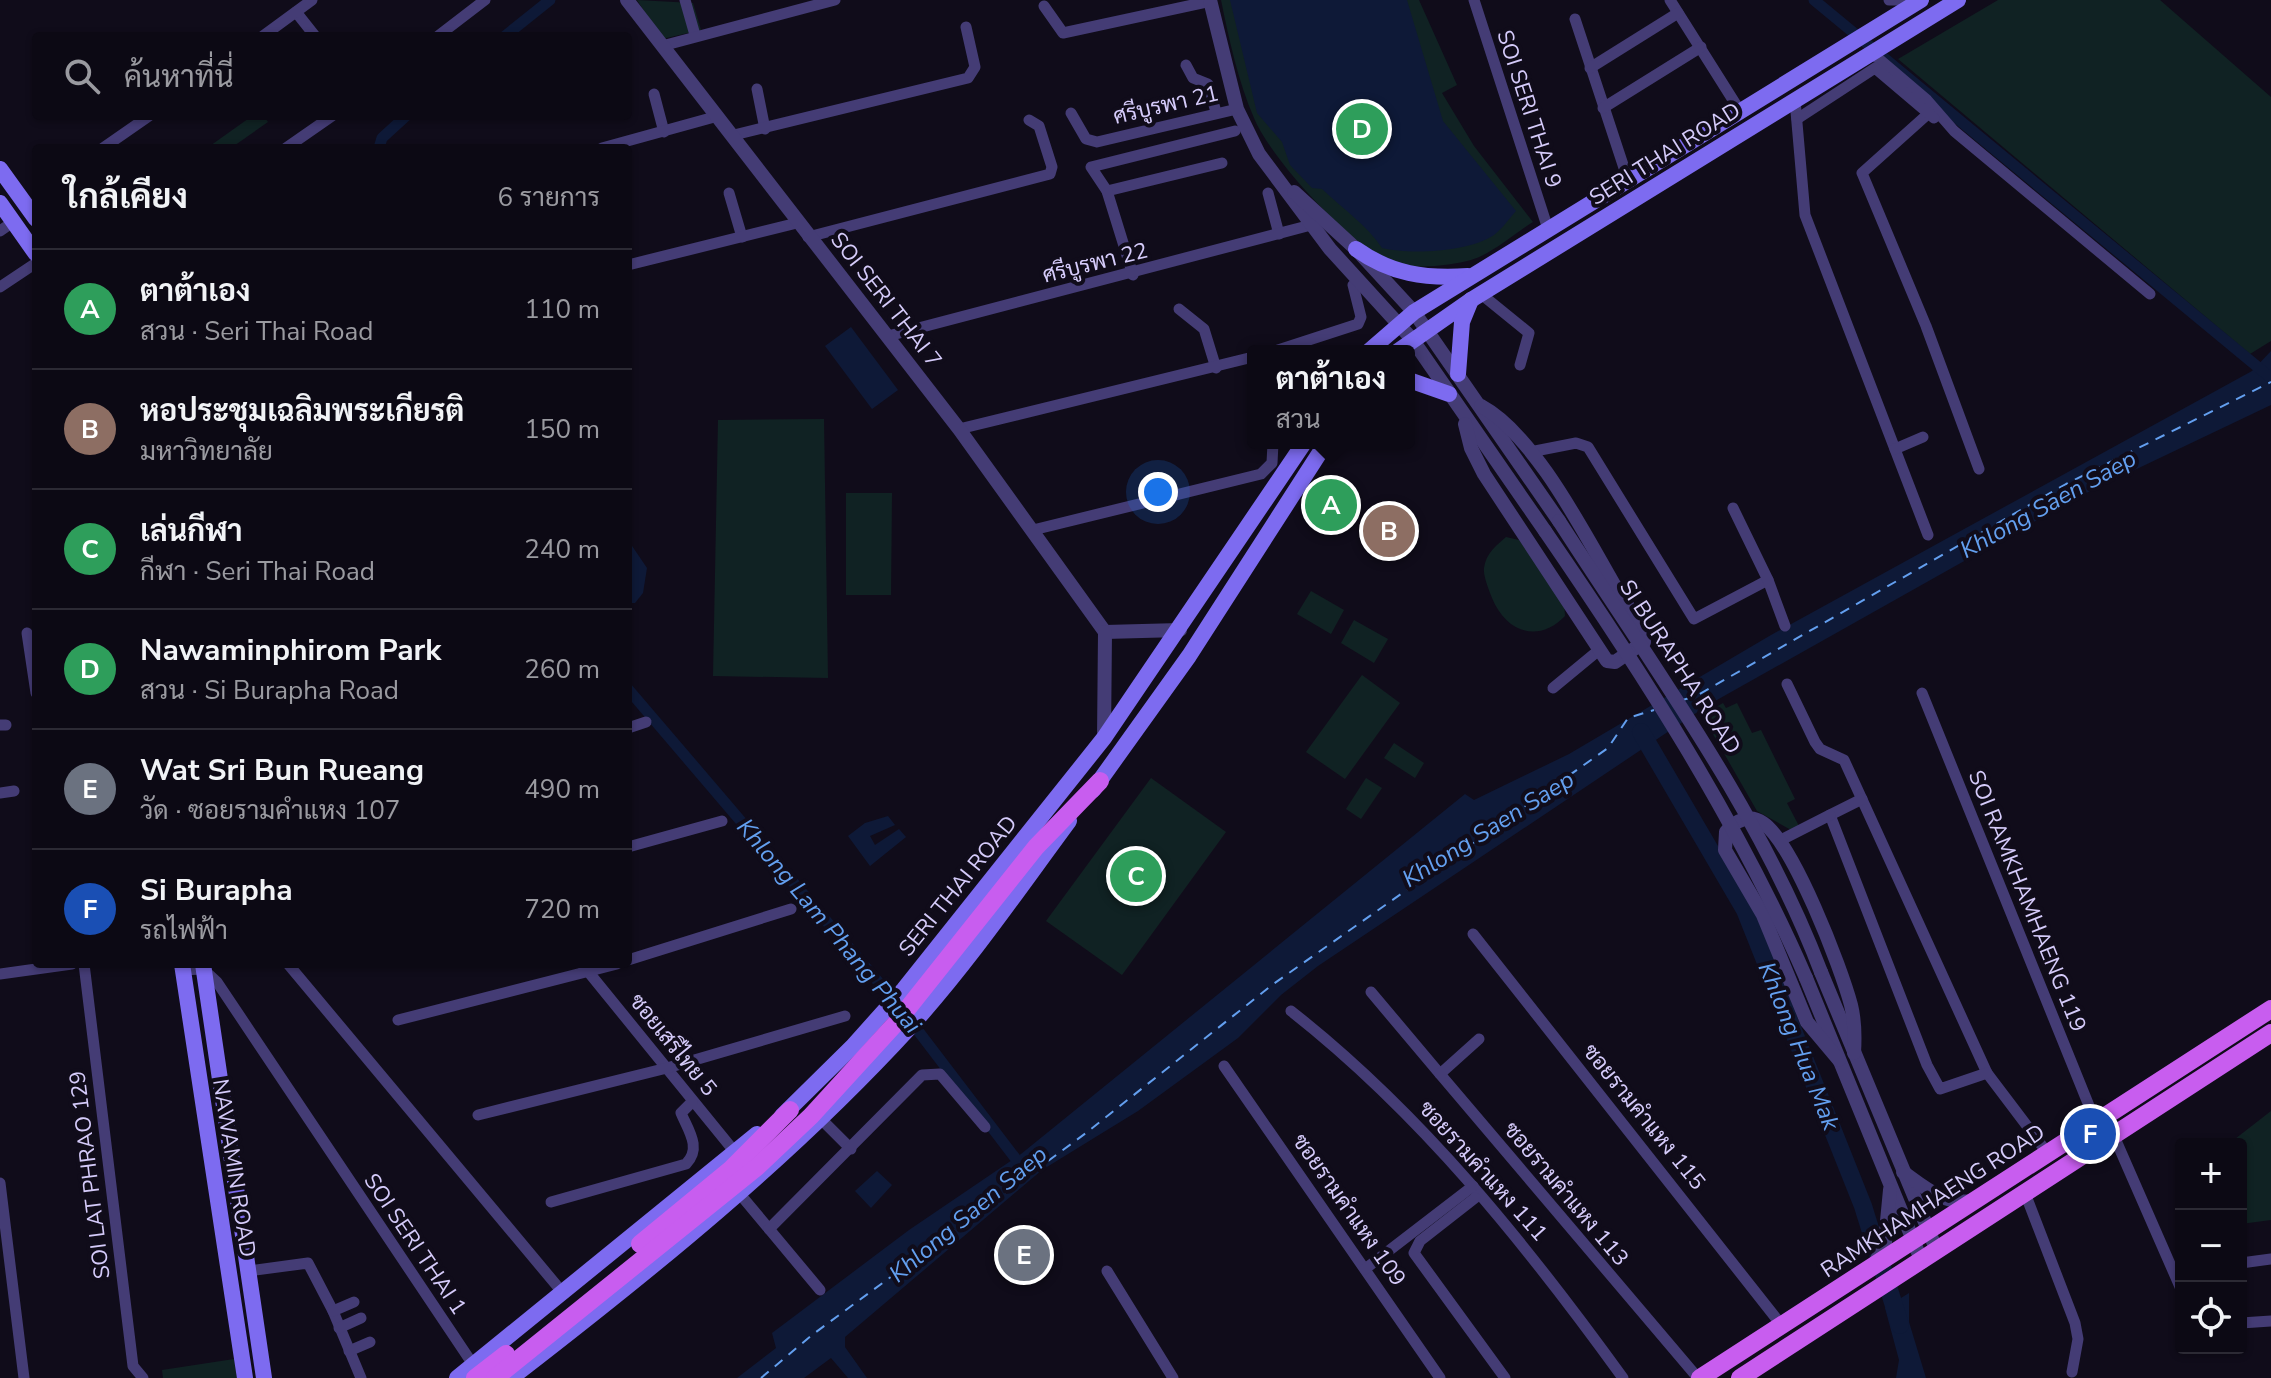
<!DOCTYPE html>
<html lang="th">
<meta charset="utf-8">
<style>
:root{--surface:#0c0914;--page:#1a1722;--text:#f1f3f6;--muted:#9a9aa0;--line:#2c2a34;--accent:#d93025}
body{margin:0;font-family:"Nunito Sans",Sarabun,sans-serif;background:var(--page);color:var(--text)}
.controls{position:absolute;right:24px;bottom:24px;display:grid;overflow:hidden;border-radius:8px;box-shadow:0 2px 6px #0004}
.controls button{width:72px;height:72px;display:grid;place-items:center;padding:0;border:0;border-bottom:2px solid var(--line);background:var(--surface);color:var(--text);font:40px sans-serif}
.you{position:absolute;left:1158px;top:492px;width:28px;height:28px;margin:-20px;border:6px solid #fff;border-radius:50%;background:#1a73e8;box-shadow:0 0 0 12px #1a73e833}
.badge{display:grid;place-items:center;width:52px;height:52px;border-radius:50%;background:var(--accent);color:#fff;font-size:26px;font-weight:700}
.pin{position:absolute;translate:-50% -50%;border:4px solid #fff;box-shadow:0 2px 8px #0006}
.popup{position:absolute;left:1247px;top:345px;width:168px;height:104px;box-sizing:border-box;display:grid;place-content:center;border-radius:8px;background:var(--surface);filter:drop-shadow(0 2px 6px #0005);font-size:26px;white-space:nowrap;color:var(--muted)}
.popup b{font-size:30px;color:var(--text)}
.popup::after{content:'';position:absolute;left:50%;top:100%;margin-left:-16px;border:16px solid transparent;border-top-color:var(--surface)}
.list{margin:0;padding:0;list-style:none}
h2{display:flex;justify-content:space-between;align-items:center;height:104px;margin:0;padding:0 32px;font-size:34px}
h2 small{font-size:26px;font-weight:400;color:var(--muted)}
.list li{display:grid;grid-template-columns:52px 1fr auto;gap:24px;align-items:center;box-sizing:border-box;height:120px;padding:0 32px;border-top:2px solid var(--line)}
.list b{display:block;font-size:30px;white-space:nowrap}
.list p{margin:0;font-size:26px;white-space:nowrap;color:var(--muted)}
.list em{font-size:26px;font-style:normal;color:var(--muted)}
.icon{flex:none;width:44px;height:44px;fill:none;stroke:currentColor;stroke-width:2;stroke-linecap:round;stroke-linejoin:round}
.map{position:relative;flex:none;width:2271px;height:1378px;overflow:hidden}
.search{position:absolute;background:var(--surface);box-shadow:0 2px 6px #0004;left:32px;top:32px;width:600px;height:88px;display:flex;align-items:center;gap:20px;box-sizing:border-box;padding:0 28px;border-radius:8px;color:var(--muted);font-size:30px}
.panel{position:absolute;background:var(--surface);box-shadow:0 2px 6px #0004;left:32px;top:144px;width:600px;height:824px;border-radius:8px}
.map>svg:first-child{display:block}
</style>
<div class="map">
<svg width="2271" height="1378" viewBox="0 0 2271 1378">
<rect width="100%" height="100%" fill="#100c1a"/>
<!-- green -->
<g fill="#102223">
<path d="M637 0 693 3 701 30 662 39Z"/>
<path d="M1221 0H1419L1457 85 1442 93 1474 146 1533 222C1515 233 1492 254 1471 260 1449 266 1407 271 1386 260 1347 241 1271 159 1254 118 1238 81 1229 39 1221 0Z"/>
<path d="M1998 0H2160L2271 97V341L2250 354 1898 59Z"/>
<path d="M252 116H264L268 122 231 148H207Z"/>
<path d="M824 419 828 678 713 676 718 420Z"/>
<path d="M846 493H892L891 595H846Z"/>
<path d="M1506 537 1519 540 1564 601 1565 616C1538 644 1506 632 1492 598 1489 590 1483 576 1484 568 1486 553 1496 546 1506 537Z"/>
<path d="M1311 591 1344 610 1331 634 1297 614Z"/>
<path d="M1354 620 1388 639 1374 663 1341 643Z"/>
<path d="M1362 675 1400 703 1345 779 1306 752Z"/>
<path d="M1723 703 1726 708 1737 703 1752 733 1761 730 1795 799 1787 803 1799 826 1791 830 1757 811 1702 715Z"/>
<path d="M1394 743 1424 763 1415 778 1384 758Z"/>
<path d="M1151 778 1226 832 1122 975 1046 921Z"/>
<path d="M1366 778 1382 788 1361 819 1346 809Z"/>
<path d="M2271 1111V1220L2241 1224V1144H2234L2235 1139Z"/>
<path d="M234 1359 237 1378H163L162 1370Z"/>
</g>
<!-- water -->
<g fill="#0e1937">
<path d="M1230 0H1407L1443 121 1516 211C1509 219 1502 229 1494 235 1469 252 1410 255 1382 248 1368 226 1342 208 1322 189L1312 188 1290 165 1282 142 1257 113Z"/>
<path d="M851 327 898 390 872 409 825 346Z"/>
<path d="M2271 351V405L2080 496 1708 705 1318 966 1281 995 1238 1038 1138 1111 1042 1170 845 1337V1347L867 1378H848L831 1358 804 1378H737L776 1348 772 1333 909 1230 1021 1154 1465 794 1474 800 1569 754 1771 635 2252 371Z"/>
<path d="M628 540 647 568 643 593 635 603H628Z"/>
<path d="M888 816 895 825 870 836 875 845 899 829 906 837 870 866 848 836 865 823Z"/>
<path d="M877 1171 892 1185 871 1208 855 1191Z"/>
<path d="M1909 1293V1322L1926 1378H1896L1899 1360 1885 1308Z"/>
</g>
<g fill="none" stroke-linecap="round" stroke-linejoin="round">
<!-- canal -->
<g stroke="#0e1937" stroke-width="11">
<path d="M1814 0 2271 378"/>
<path d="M505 36 550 0"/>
<path d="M379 148 382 138 406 116"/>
<path d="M628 689 898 1005"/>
<path d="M909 1019 1022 1167"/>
</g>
<!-- river -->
<path stroke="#0e1937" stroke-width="18" d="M1641 732 1745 910 1863 1206 1900 1325"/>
<!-- ferry -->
<g stroke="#639fef" stroke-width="2" stroke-dasharray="10 8" stroke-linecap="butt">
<path d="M1683 700 1698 695 2066 484 2271 382"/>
<path d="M761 1378 812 1335 1086 1133 1272 985 1608 748 1628 718 1654 710"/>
</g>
<!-- minor -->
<g stroke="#443c75" stroke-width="11">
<path d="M685 0 695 35"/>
<path d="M1474 0 1548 229"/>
<path d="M1670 0 1740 111"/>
<path d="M1889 0H1901"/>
<path d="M1044 6 1063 33 1211 1"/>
<path d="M296 12 315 36"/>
<path d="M1575 19 1628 180"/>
<path d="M263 36 312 0"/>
<path d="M438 36 485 0"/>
<path d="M662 46 835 0"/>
<path d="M1873 54 1927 100 1954 131 2150 294"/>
<path d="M1186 65 1193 78 1208 84 1216 112"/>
<path d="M1590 68 1678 13"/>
<path d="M757 89 765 129"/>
<path d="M654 94 664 132"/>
<path d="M1795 100 1805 215 1928 535"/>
<path d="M1603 108 1701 47"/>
<path d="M1071 113 1086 139 1097 142 1237 109"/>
<path d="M1929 113 1862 173 1926 326 1979 469"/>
<path d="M1797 119 1875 68 1934 118"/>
<path d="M734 135 968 78 975 67 966 27"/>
<path d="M103 148 149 116"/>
<path d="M286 148 332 116"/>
<path d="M602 148 718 116"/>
<path d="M1107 191 1222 163"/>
<path d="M729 193 742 237"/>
<path d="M1268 193 1279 234"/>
<path d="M0 231 13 222"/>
<path d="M808 237 1050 174 1052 167 1039 126 1029 120"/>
<path d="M628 265 797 223"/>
<path d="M1133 275 1107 191 1091 167 1235 131"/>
<path d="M0 287 36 263"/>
<path d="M1481 294 1529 333 1520 365"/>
<path d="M1179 309 1204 329 1216 368"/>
<path d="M888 336 1311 225"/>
<path d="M1275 351 1358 324 1361 317 1353 285"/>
<path d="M959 429 1253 357"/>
<path d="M1895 449 1923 437"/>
<path d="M1530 452 1576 443 1588 447 1694 619 1768 580"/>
<path d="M1733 508 1768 580 1785 626"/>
<path d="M1033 530 1261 474 1272 463 1273 443"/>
<path d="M27 633 36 693"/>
<path d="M1787 684 1815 742 1820 749 1844 760 1987 1073 2049 1155"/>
<path d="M1553 688 1599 650"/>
<path d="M1922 693 2096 1123"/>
<path d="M0 725H6"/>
<path d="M628 728 646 722"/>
<path d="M0 793 14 791"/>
<path d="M1862 799 1830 815 1927 1065 1940 1089 1987 1073"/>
<path d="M1779 841 1830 815"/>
<path d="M628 847 722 821"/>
<path d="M1473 934 1783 1327"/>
<path d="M628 960 791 909"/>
<path d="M84 964 133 1366 143 1378"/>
<path d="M288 964 563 1293"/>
<path d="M582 964 734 1151"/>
<path d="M182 970 203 969 217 982 474 1366"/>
<path d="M0 974 72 964"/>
<path d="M1371 992 1440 1074"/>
<path d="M1291 1011C1422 1114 1526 1244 1623 1378"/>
<path d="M398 1020 617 964"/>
<path d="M1479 1039 1440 1074 1698 1378"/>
<path d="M1224 1066 1440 1378"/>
<path d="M478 1115 667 1068 845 1016"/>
<path d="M821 1119 851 1149"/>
<path d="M2114 1136 2181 1289"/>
<path d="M0 1183 24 1378"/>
<path d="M739 1193 820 1290"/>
<path d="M2025 1193 2075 1323 2078 1339 2072 1372"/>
<path d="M1475 1198 1420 1241 1414 1253 1505 1378"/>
<path d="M551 1202 686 1164C702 1148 688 1130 681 1113L692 1102"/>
<path d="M769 1229 922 1075 940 1074 985 1127"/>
<path d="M2241 1263 2271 1259"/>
<path d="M1365 1269 1473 1186"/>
<path d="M249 1271 308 1263 333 1311 361 1378"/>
<path d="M1107 1271 1173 1378"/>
<path d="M333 1311 354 1302"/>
<path d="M2241 1323 2271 1321"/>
<path d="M339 1328 361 1318"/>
<path d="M349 1351 370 1342"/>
</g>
<!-- tertiary -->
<g stroke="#443c75" stroke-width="14">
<path d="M627 0 959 429 1105 632 1180 630"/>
<path d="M1210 0 1237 109 1259 154 1330 249 1412 339 1545 531"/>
<path d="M1294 192 1356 249 1414 312 1559 521"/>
<path d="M1465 424 1471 448 1484 474 1607 661 1615 662 1644 642C1643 625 1625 603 1616 588 1585 535 1535 435 1481 406"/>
<path d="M1104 738 1105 632"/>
<path d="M1821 972 1937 1251"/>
<path d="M1806 978 1922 1262"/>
<path d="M1839 1060 1807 1022 1763 915 1725 850 1726 832C1735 820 1750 814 1763 823 1793 843 1841 967 1851 1005 1855 1021 1855 1037 1854 1053"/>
<path d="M1903 1172C1925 1188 1944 1205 1973 1201"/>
<path d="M1874 1266 1885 1242 1890 1190"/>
</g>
<!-- secondary -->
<g stroke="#7d6bf0" stroke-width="16">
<path d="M0 169 36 219"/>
<path d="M0 203 36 254"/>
<path d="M1356 249C1391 274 1425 279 1468 276"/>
<path d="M1369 351 1414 312 1921 0"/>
<path d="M1398 351 1471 300 1958 0"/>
<path d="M1458 374 1462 322 1471 300"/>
<path d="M1409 380 1449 394"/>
<path d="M1093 790 1189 656 1326 443"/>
<path d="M182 964 245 1378"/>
<path d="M203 964 264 1378"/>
<path d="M782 1116 852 1047 904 989 1104 738 1304 443"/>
<path d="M457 1378 757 1134"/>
<path d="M511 1378C651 1270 790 1158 910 1027 968 963 1018 890 1069 821"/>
</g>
<!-- primary -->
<g stroke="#c85def" stroke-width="18">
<path d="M640 1244 730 1170 790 1110"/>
<path d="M475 1378 506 1354"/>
<path d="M495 1378 757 1167 811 1116 896 1023 1036 847 1100 781"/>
<path d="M1700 1378 2271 1009"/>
<path d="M1740 1378 2271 1033"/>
</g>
<!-- tertiary-bridge -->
<g stroke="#443c75" stroke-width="14">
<path d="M1559 521C1653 667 1759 809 1821 972"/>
<path d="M1545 531C1642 672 1738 821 1806 978"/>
</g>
</g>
<g text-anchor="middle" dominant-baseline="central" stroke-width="8" stroke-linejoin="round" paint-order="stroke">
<!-- street labels -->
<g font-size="22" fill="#d5cbfa" stroke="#100c1a">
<text transform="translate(1166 105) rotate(-13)">ศรีบูรพา 21</text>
<text transform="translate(1529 109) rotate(72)">SOI SERI THAI 9</text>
<text transform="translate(1665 154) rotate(-32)">SERI THAI ROAD</text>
<text transform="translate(1095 263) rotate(-14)">ศรีบูรพา 22</text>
<text transform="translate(886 300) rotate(52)">SOI SERI THAI 7</text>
<text transform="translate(1680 667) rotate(57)">SI BURAPHA ROAD</text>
<text transform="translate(958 886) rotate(-51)">SERI THAI ROAD</text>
<text transform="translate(2027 901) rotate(68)">SOI RAMKHAMHAENG 119</text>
<text transform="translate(673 1045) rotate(51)">ซอยเสรีไทย 5</text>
<text transform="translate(1644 1117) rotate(51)">ซอยรามคำแหง 115</text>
<text transform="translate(234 1168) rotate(81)">NAWAMIN ROAD</text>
<text transform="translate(1483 1171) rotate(48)">ซอยรามคำแหง 111</text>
<text transform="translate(90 1175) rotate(-97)">SOI LAT PHRAO 129</text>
<text transform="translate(1566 1194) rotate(50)">ซอยรามคำแหง 113</text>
<text transform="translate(1933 1201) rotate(-33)">RAMKHAMHAENG ROAD</text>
<text transform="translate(1349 1210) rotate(55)">ซอยรามคำแหง 109</text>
<text transform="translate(415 1244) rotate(56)">SOI SERI THAI 1</text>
</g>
<!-- water labels -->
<g font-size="24" font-style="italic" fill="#639fef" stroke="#100c1a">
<text transform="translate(2048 504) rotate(-29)">Khlong Saen Saep</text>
<text transform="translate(1488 829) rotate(-32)">Khlong Saen Saep</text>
<text transform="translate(829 926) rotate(50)">Khlong Lam Phang Phuai</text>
<text transform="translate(1799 1046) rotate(68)">Khlong Hua Mak</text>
<text transform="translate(968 1214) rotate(-40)">Khlong Saen Saep</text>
</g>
</g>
</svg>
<div class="controls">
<button>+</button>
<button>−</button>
<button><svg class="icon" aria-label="locate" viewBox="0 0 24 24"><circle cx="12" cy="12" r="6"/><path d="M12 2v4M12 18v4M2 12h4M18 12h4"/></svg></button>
</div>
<div class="you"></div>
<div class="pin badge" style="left:1331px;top:505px;background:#2e9e5b">A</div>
<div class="popup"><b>ตาต้าเอง</b>สวน</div>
<div class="pin badge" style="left:1389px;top:531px;background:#8d6e63">B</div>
<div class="pin badge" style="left:1136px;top:876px;background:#2e9e5b">C</div>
<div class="pin badge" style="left:1362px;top:129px;background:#2e9e5b">D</div>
<div class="pin badge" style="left:1024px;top:1255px;background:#6b7280">E</div>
<div class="pin badge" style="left:2090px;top:1134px;background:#1a4fb4">F</div>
<div class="search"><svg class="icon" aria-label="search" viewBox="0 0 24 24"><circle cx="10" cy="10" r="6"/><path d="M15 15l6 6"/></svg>ค้นหาที่นี่</div>
<section class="panel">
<h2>ใกล้เคียง<small>6 รายการ</small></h2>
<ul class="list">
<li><span class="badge" style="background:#2e9e5b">A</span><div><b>ตาต้าเอง</b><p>สวน · Seri Thai Road</p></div><em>110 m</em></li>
<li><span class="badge" style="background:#8d6e63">B</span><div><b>หอประชุมเฉลิมพระเกียรติ</b><p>มหาวิทยาลัย</p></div><em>150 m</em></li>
<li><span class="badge" style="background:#2e9e5b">C</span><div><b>เล่นกีฬา</b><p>กีฬา · Seri Thai Road</p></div><em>240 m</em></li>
<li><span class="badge" style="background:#2e9e5b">D</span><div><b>Nawaminphirom Park</b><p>สวน · Si Burapha Road</p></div><em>260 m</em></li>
<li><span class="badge" style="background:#6b7280">E</span><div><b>Wat Sri Bun Rueang</b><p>วัด · ซอยรามคำแหง 107</p></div><em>490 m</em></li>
<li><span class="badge" style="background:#1a4fb4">F</span><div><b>Si Burapha</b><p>รถไฟฟ้า</p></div><em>720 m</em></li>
</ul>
</section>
</div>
